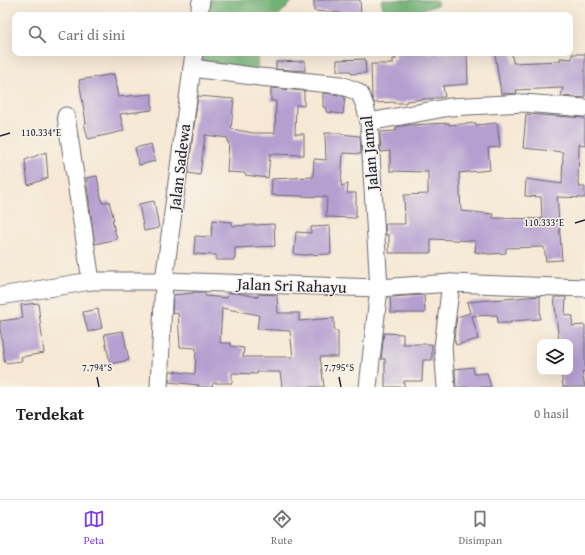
<!DOCTYPE html>
<html lang="id">
<meta charset="utf-8">
<style>
:root{--surface:#fff;--page:#f6f6f6;--text:#222;--muted:#767676;--line:#e0e0e0;--accent:#7c3aed}
body{margin:0;font-family:"Gentium Book Plus",serif;background:var(--page);color:var(--text)}
.controls{position:absolute;right:12px;bottom:12px;display:grid;overflow:hidden;border-radius:8px;box-shadow:0 4px 16px #0002}
.controls button{width:36px;height:36px;display:grid;place-items:center;padding:0;border:0;border-bottom:1px solid var(--line);background:var(--surface);color:var(--text);font:20px sans-serif}
.list{margin:0;padding:0;list-style:none}
h2{display:flex;justify-content:space-between;align-items:center;height:52px;margin:0;padding:0 16px;font-size:17px}
h2 small{font-size:13px;font-weight:400;color:var(--muted)}
.icon{flex:none;width:22px;height:22px;fill:none;stroke:currentColor;stroke-width:2;stroke-linecap:round;stroke-linejoin:round}
.map{position:relative;flex:none;width:585px;height:387px;overflow:hidden}
.search{position:absolute;background:var(--surface);box-shadow:0 4px 16px #0002;left:12px;right:12px;top:12px;height:44px;display:flex;align-items:center;gap:10px;box-sizing:border-box;padding:0 14px;border-radius:8px;color:var(--muted);font-size:15px}
.sheet{height:112px;background:var(--surface)}
nav{display:flex;justify-content:space-around;align-items:center;box-sizing:border-box;height:56px;border-top:1px solid var(--line);background:var(--surface);font-size:11px;color:var(--muted)}
nav a{display:grid;justify-items:center;gap:2px}
nav .on{color:var(--accent)}
.map>svg:first-child{display:block}
</style>
<div class="map">
<svg width="585" height="387" viewBox="0 0 585 387">
<rect width="100%" height="100%" fill="#f7f3e8"/>
<filter id="ink" filterUnits="userSpaceOnUse"><feTurbulence type="fractalNoise" baseFrequency=".025" numOctaves="2"/><feDisplacementMap in="SourceGraphic" scale="8" xChannelSelector="R" yChannelSelector="G"/><feConvolveMatrix kernelMatrix="1 2 1 2 8 2 1 2 1" color-interpolation-filters="sRGB"/></filter>
<filter id="wash" filterUnits="userSpaceOnUse"><feTurbulence type="fractalNoise" baseFrequency=".012" numOctaves="4" result="noise"/><feDisplacementMap in="SourceGraphic" scale="16" xChannelSelector="R" yChannelSelector="G"/><feGaussianBlur stdDeviation="0.9" result="paint"/><feColorMatrix in="noise" values="0 0 0 0 0 0 0 0 0 0 0 0 0 0 0 0 0 1.4 0 .05"/><feComposite in="paint" operator="in"/></filter>
<g filter="url(#wash)">
<rect width="100%" height="100%" fill="#f6e8d4"/>
<!-- forest -->
<g fill="#71b274" stroke="#4a6a58">
<path d="M200 0H294L279 15H198Z"/>
<path d="M381 0H436L438 5 404 15H385Z"/>
<path d="M192 53H259L255 81 189 70Z"/>
</g>
<g id="blocks">
<!-- building -->
<g fill="#b49fd0" fill-rule="evenodd">
<path d="M314 0H360L361 15H340V13L314 11Z"/>
<path d="M396 53H467L468 84 443 86 445 97 406 101V103H394V102L374 103 372 97 371 64H393V59H396Z"/>
<path d="M495 53H512L513 63 560 61V58L572 59V54H585V98L561 96 563 88 516 90 517 93 501 94Z"/>
<path d="M365 59 366 73 351 74V71H337V60Z"/>
<path d="M305 61V71L276 69V62Z"/>
<path d="M114 74 118 97 152 94V110L120 114 124 131 88 139 84 123H86L79 80Z"/>
<path d="M271 88 304 91V106L296 105 295 134H304V155L270 154 268 178 245 175V173L227 172 229 142H227L228 138 205 135 200 175 188 173 198 96 234 99 231 129 254 133H275L276 101H271Z"/>
<path d="M323 93 339 95 345 97 343 114 326 112V107H323Z"/>
<path d="M526 114 585 118V145L579 144 578 185H580L579 187H585V198L557 197 562 260 546 261 544 247 506 248V253L489 254 475 252 476 241 431 239V253H389V235H386L385 224H405L404 195 428 194V172L390 171V151L381 152 380 132 396 131V127L408 125 449 123V125L476 123V125L497 123 500 147 488 148 490 170 459 173 461 211 493 214V218L542 219 541 197 525 196 526 179 562 184 563 152 523 148Z"/>
<path d="M325 133H341V134L360 136 361 154 343 153 341 186 348 184 347 193H356V218L326 217 327 197 271 195 272 179 313 177 314 159 326 160Z"/>
<path d="M151 144 155 161 139 165 135 148Z"/>
<path d="M46 152 48 178 28 185 25 160Z"/>
<path d="M97 176 102 203 109 201 114 220H112L117 239 95 244 86 178Z"/>
<path d="M154 201 159 228 144 231 139 204Z"/>
<path d="M213 220 232 222V226L274 224 275 246 235 248V260H216V255L194 254 195 236 211 237Z"/>
<path d="M330 226 331 254 304 255 294 254 296 232 311 233V227Z"/>
<path d="M193 292H205V296L227 298 228 293H236L258 297V294L277 295 278 313H299V321L334 318V331H338V357H320L324 387H282L280 372H257V374L232 373V383H213L212 387H198L199 385 169 382 170 371 195 374 196 348 180 347 178 313 172 314 173 295 193 293ZM222 308 259 315 257 329 290 331 293 357H243L244 348 231 346V343H220Z"/>
<path d="M424 295 425 313H391L390 297Z"/>
<path d="M540 296V319L511 321V323H498L497 315 472 316 478 339 456 345 454 338 457 317 470 313 467 302Z"/>
<path d="M554 297H566L565 315 573 316 572 326 585 325V371L582 372 585 387H563L561 372H570V342H559Z"/>
<path d="M38 303 44 353 21 357 22 361 5 363 0 328V321L23 318 21 305Z"/>
<path d="M98 309 102 328 88 332 83 312Z"/>
<path d="M123 331 129 360 110 364 104 334Z"/>
<path d="M384 333 403 334V344H432V360H423L422 381H404V387H385V359H381Z"/>
<path d="M473 367 474 374 487 373 491 387H456L455 369Z"/>
</g>
</g>
</g>
<g filter="url(#ink)">
<use href="#blocks" fill-opacity="0" stroke="#6c6771" stroke-width="1"/>
<g fill="none" stroke-linecap="round" stroke-linejoin="round">
<!-- minor casing -->
<g stroke="#6c6771" stroke-width="19">
<g id="minor">
<path d="M199 15 201 0"/>
<path d="M192 68 260 77 341 85 356 91 360 94 365 106 369 122 379 288 368 387"/>
<path d="M66 116 91 281"/>
<path d="M369 122 450 107 524 103 585 108"/>
<path d="M0 296 91 281H164L379 288 451 283 585 288"/>
<path d="M159 387 164 281 194 53"/>
<path d="M446 387 443 347 451 283"/>
</g>
</g>
<!-- minor -->
<use href="#minor" stroke="#fff" stroke-width="17"/>
</g>
</g>
<!-- ticks -->
<path fill="none" stroke="#22223b" stroke-width="1.5" d="M0 136 10 133M575 223 585 220M97 377 99 387M339 377 341 387"/>
<g text-anchor="middle" dominant-baseline="central" stroke-width="3" stroke-linejoin="round" paint-order="stroke">
<!-- street labels -->
<g font-size="16" fill="#22223b" stroke="#f7f3e8">
<text transform="translate(369 153) rotate(-95)">Jalan Jamal</text>
<text transform="translate(179 167) rotate(-83)">Jalan Sadewa</text>
<text transform="translate(292 285) rotate(2)">Jalan Sri Rahayu</text>
</g>
</g>
<g font-size="10" text-anchor="middle" fill="#22223b" stroke="#f7f3e8" stroke-width="3" stroke-linejoin="round" paint-order="stroke">
<text x="41" y="136">110.334°E</text>
<text x="544" y="226">110.333°E</text>
<text x="97" y="371">7.794°S</text>
<text x="339" y="371">7.795°S</text>
</g>
</svg>
<div class="controls">
<button><svg class="icon" aria-label="layers" viewBox="0 0 24 24"><path d="M12 4l9 5-9 5-9-5zM3 14l9 5 9-5"/></svg></button>
</div>
<div class="search"><svg class="icon" aria-label="search" viewBox="0 0 24 24"><circle cx="10" cy="10" r="6"/><path d="M15 15l6 6"/></svg>Cari di sini</div>
</div>
<section class="sheet">
<h2>Terdekat<small>0 hasil</small></h2>
<ul class="list">
</ul>
</section>
<nav>
<a class="on"><svg class="icon" aria-label="map" viewBox="0 0 24 24"><path d="M3 6l6-2 6 2 6-2v14l-6 2-6-2-6 2zM9 4v14M15 6v14"/></svg>Peta</a>
<a><svg class="icon" aria-label="directions" viewBox="0 0 24 24"><path d="M12 3l9 9-9 9-9-9zM9 14v-3h6M13 9l2 2-2 2"/></svg>Rute</a>
<a><svg class="icon" aria-label="saved" viewBox="0 0 24 24"><path d="M7 4h10v16l-5-4-5 4z"/></svg>Disimpan</a>
</nav>
